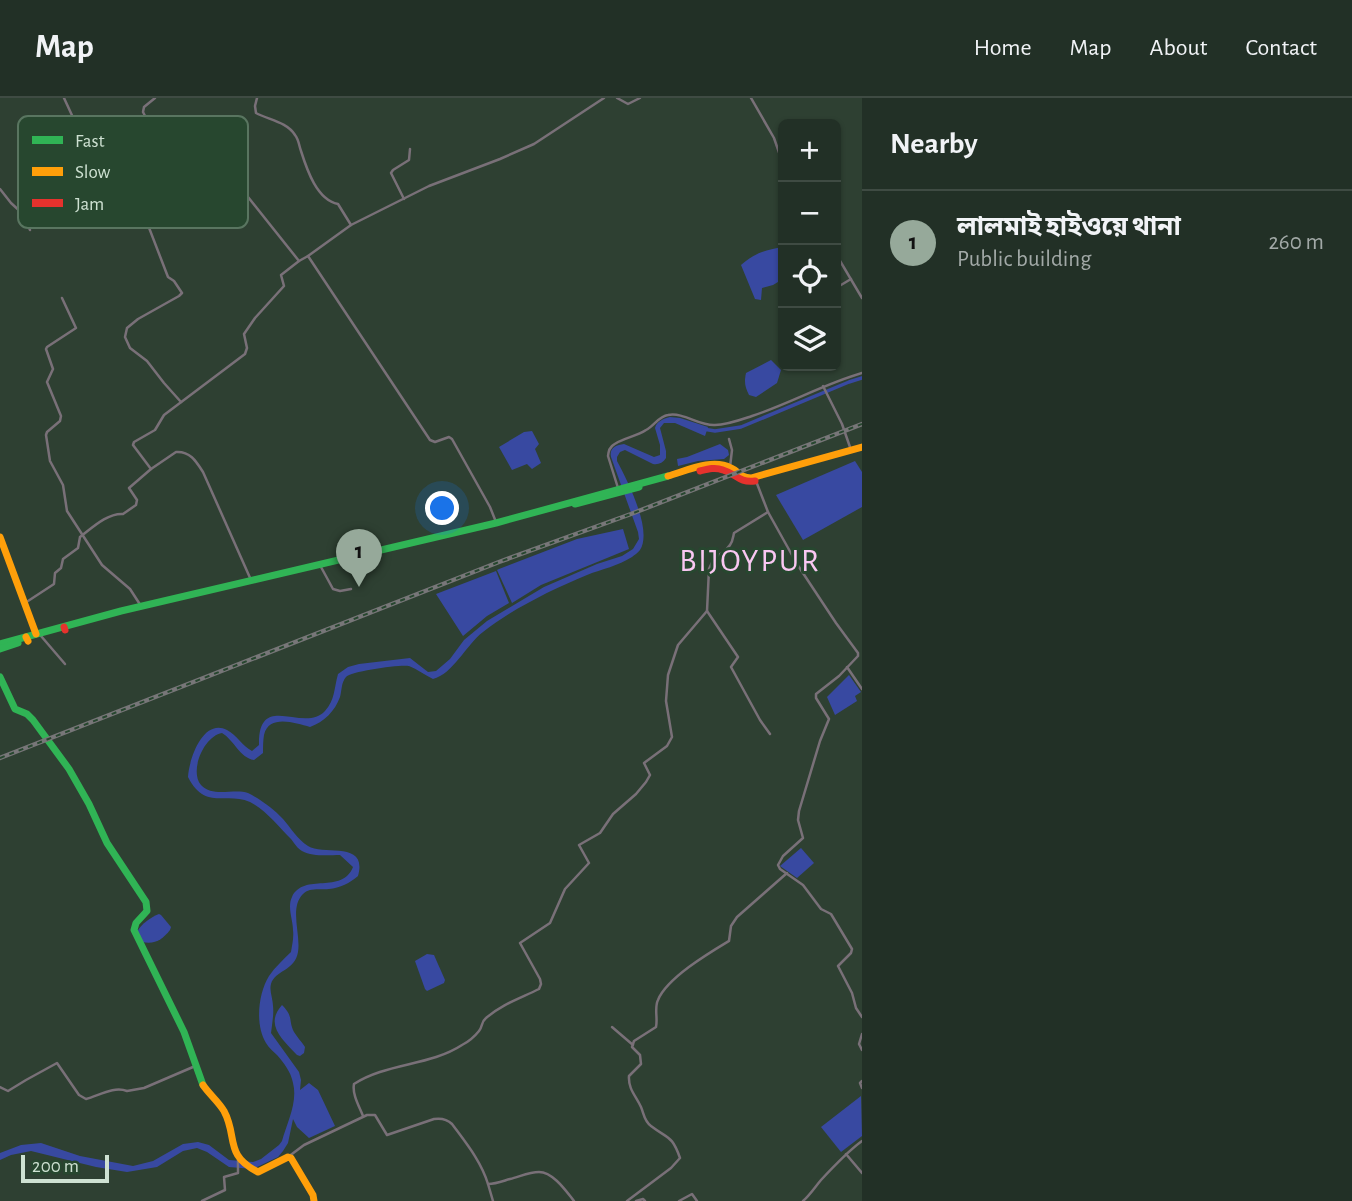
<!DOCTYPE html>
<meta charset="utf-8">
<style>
:root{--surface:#223026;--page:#2a382e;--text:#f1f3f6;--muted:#a2a9a7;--line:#3f4b43;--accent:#96a99a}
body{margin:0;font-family:"Alegreya Sans","Noto Sans Bengali",sans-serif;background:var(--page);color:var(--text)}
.controls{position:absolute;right:21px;top:21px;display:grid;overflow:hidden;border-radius:10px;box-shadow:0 2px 5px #0004}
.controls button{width:63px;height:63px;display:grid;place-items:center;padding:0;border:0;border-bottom:2px solid var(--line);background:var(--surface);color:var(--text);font:35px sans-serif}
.scale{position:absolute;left:21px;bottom:18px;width:88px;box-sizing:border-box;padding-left:7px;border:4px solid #cee1d2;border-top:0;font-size:19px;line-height:24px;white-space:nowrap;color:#cee1d2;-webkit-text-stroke:5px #27472f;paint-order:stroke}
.you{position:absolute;left:443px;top:411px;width:24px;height:24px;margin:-18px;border:5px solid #fff;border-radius:50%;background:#1a73e8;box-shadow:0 0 0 10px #1a73e833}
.badge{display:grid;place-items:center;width:46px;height:46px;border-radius:50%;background:var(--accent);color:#111;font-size:23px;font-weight:700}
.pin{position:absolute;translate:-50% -58px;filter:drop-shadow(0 2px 4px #0008)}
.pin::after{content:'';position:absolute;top:37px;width:24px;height:21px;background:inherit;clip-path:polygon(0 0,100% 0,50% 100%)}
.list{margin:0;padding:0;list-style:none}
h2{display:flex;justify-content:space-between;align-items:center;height:91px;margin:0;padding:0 28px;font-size:30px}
h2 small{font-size:23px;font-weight:400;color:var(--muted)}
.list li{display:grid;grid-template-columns:46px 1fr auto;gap:21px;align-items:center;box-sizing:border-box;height:105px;padding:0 28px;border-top:2px solid var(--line)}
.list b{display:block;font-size:26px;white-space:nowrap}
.list p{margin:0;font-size:23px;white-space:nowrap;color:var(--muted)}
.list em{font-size:23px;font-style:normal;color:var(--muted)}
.icon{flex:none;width:38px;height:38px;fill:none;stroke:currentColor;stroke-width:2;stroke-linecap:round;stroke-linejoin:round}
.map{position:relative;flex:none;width:862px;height:1103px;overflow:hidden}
header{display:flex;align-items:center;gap:42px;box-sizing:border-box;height:98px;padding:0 35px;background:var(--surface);border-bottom:2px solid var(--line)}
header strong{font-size:33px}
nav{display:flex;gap:38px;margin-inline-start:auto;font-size:24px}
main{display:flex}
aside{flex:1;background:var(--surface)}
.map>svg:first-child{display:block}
</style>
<header>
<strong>Map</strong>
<nav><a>Home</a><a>Map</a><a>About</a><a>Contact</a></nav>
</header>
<main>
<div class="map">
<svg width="862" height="1103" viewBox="0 0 862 1103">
<rect width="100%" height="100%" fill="#2e4032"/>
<!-- water -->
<g fill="#3849a1">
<path d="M783 149V181L773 187 762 190 761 202 755 201 741 167C755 155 765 152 783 149Z"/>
<path d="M771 262 781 272 777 285 756 299 749 297C745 289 744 284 746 275Z"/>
<path d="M670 319 680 320 708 329 705 338 675 325H664L660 330 666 353V360C663 365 658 367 653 366L625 352 620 354 617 359V363C627 382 653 432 640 452 638 455 634 457 632 459 618 468 602 471 587 477 551 492 514 510 483 534 466 547 453 576 433 581 425 577 417 571 409 568 402 566 351 573 346 579 341 585 342 592 340 599 335 613 324 624 310 629 295 625 269 616 264 637 263 643 263 649 263 655L254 662C240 660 234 642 222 635 204 638 189 673 201 687 213 700 234 690 248 695 260 701 274 711 283 721 291 730 297 741 308 748 324 758 368 742 358 778 350 785 340 790 329 791 321 792 309 789 303 796 289 810 301 836 298 854 295 873 275 872 271 886 269 892 273 901 273 908 274 917 272 926 271 935L299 974 301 982 300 992 309 985 318 992 335 1028 309 1040 297 1029 293 1021 288 1045 283 1053 278 1059 253 1071 229 1069 207 1054 197 1050 183 1053 157 1069 127 1074 96 1069 31 1053 11 1057 0 1062V1055L21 1047 41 1045 80 1058 133 1068 153 1063 183 1046 198 1044 209 1047 229 1062 253 1064 261 1061 279 1047 282 1043C287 1025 298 1004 293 985 291 974 284 965 277 957 273 953 269 950 266 945 255 927 258 896 269 878 275 869 283 862 291 854 292 847 294 840 293 832 293 822 287 809 292 799 304 774 342 797 353 769L340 757C329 757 313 759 302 753 298 751 294 745 291 741 279 729 266 712 250 704 226 693 205 713 188 679 189 661 203 620 227 632 237 637 242 648 252 653L259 647C258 592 304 636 325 613 335 602 334 590 338 576L348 569 359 566 410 560 428 574 436 573 450 561 464 542 487 523 544 489 597 466 622 458 633 451 639 441 638 434 611 359C609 350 616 347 624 346L654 359 660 357V347L655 330C657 323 663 321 670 319Z"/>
<path d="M532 333 539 346 535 351 541 365 532 371 527 366 512 372 499 349 524 334Z"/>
<path d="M720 346 728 352 729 357 724 361 698 363 678 368 677 361 687 359Z"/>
<path d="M855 363 862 374V409L803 442 776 397Z"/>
<path d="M623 431 629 451 541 487 512 505 497 472 499 471 577 441Z"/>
<path d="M496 473 509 505 487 518 463 538 436 496Z"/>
<path d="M849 577 861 594 855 598 857 603 835 617 827 599Z"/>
<path d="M801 750 814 765 797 780 780 768Z"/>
<path d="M159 816 161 817 171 829 170 832C163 841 155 847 142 844L137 834C141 826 151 819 159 816Z"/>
<path d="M427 856 434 857 445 882 444 885 427 893 425 891 415 863Z"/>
<path d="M282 907C294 919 288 922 294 934 297 939 301 943 305 949L304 955 300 958 297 957C283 942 264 927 282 907Z"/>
<path d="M861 998 862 1038 841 1054 821 1029Z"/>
</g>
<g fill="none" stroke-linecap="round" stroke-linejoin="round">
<!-- canal -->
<path stroke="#3849a1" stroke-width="3.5" d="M703 331 715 333 741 329 849 284 862 280"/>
<!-- street -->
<g stroke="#797078" stroke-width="2.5">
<path d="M64 0 76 26 100 35 108 40 123 57 152 78 159 81 167 82 223 76 232 79 299 163 308 158 430 342 435 344 449 339 452 341 490 409 496 424"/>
<path d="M155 0 144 9 143 14 156 39 164 51 165 59 180 80"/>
<path d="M257 0 255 8 256 15C269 22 287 24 295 37 299 42 299 48 301 53 307 72 317 102 338 106L351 127"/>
<path d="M617 0 628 6 640 0"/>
<path d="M751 0 774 40 783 66"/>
<path d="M121 57 168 179 174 183 182 195 179 198 138 221 127 230 125 239 130 250 147 263 164 285 181 304"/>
<path d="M0 91 11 105 23 116 56 94 68 73 71 61 80 43 81 28"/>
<path d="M404 101 391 75 393 72 409 62 410 51"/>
<path d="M23 116 30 132"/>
<path d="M836 156 862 200"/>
<path d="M308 158 351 127 429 88 500 61 534 46 604 0"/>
<path d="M836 190 851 181"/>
<path d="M62 200 76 230 47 249 46 251 53 271 47 284 61 318 60 323 47 334 46 337 50 363 63 387 67 413 102 467 130 491 141 508"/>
<path d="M823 288 842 326 851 352"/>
<path d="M729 341 732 352 730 369"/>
<path d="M151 371 176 354C190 353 196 363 203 374L251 482"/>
<path d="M756 383 768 414 797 466 836 525 858 555V558L839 578 816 596V600L829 621 820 643 799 713 798 722 803 740 783 758 778 767 780 771 803 787 821 811 831 816 852 851 851 855 838 868 852 895 856 910 862 919"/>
<path d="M618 390 608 358C609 353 608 352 612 348 621 340 636 339 646 332 654 328 659 318 668 317 684 314 699 328 715 327 727 327 740 322 752 318 789 306 824 286 862 275"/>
<path d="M321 469 333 491 340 493 351 491"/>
<path d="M25 505 54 486 55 475 61 470 63 461 78 450 80 439C92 430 107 415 123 416L136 407 137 402 129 390 151 371 133 347 134 344 155 332 164 317 245 256 247 250 244 236 255 220 284 188 281 177 299 163"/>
<path d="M707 513 738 559 731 569 760 622 770 636"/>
<path d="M41 538 65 566"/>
<path d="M847 569 862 591"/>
<path d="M612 929 633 947"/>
<path d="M862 936 859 946 862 952"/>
<path d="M862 983 860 985 862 990"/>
<path d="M0 989 8 993 26 982 57 965 79 997 86 1001C100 997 114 988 127 993L144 990 193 969"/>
<path d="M363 1018C359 1008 352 996 354 986 386 965 430 968 462 947 468 944 475 938 479 933 483 928 481 924 486 920 502 906 521 900 539 891L541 886 540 881 520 845 550 825 565 791 589 765 579 747 600 735 613 716 636 696 646 684 650 677 644 665 667 648 672 639 666 603 668 577 678 547 707 513 709 471C715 454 724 457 730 447 733 443 733 439 734 435L768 414"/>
<path d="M846 1056 862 1075"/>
<path d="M288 1059 304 1047 367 1017H375L387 1037 434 1021C441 1020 447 1021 452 1026 466 1045 481 1063 488 1086 496 1086 503 1083 510 1081 519 1079 529 1074 539 1074 553 1074 566 1093 574 1103"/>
<path d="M488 1086 493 1103"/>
<path d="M202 1103 225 1092 224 1079 238 1075V1062"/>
<path d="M627 1103 671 1070 680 1060C672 1037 668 1041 651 1028 644 1023 644 1016 641 1009 636 998 628 991 629 978L641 966 640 957 632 949 634 943 656 929C658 920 654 910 658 902 667 880 709 855 729 843L731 828 737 819 787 775"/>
<path d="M636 1103 643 1101 645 1103"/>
<path d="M679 1103 692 1096 697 1103"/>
<path d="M803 1103C810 1097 815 1089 821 1082 834 1068 847 1054 862 1043"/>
</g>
<!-- fast -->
<g stroke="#30b455" stroke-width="7">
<path d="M575 406 639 389"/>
<path d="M0 546 121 513 496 425 668 378"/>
<path d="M0 551 18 545"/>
<path d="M0 579 15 611 27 616 33 622 69 671 89 706 107 745 146 804 147 813 136 825 134 832 184 934 203 987"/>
</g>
<!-- slow -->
<g stroke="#ff9f0a" stroke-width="7">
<path d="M668 378C686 373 712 360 731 370 740 374 739 379 751 380L862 349"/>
<path d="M0 439 36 536"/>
<path d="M26 539 28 543"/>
<path d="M203 987C209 996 218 1003 224 1013 238 1039 224 1057 258 1074L288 1059 291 1060 313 1097 314 1103"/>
</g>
<!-- jam -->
<g stroke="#e5322d" stroke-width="7">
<path d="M700 373C708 371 715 369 723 372 737 376 738 385 755 383"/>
<path d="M64 529 65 532"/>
</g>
<!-- rail casing -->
<g stroke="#777678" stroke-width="4.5">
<path id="rail" d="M0 660 499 464 631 416 862 326"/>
</g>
<!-- rail -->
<use href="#rail" stroke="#27472f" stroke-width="2" stroke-dasharray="5" stroke-linecap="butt"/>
</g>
<g text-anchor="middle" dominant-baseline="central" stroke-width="6" stroke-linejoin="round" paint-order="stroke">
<!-- quarter labels -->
<g font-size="32" letter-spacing="2" fill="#f9c7f2" stroke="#27472f">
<text x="750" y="463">BIJOYPUR</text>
</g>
</g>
<!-- legend -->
<rect x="18" y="18" width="230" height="112" rx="10" fill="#27472f" stroke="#597560" stroke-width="2"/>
<rect x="32" y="38" width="31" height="8" fill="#30b455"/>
<rect x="32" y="69" width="31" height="9" fill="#ff9f0a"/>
<rect x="32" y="101" width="31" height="8" fill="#e5322d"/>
<g font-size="19" fill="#cee1d2">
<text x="75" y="49">Fast</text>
<text x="75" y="80">Slow</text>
<text x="75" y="112">Jam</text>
</g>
</svg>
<div class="controls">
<button>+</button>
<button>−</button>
<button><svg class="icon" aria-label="locate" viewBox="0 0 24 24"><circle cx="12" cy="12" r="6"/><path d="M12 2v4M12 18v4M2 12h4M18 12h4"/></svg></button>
<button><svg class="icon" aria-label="layers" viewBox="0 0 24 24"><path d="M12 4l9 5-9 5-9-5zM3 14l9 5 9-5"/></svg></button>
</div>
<div class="scale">200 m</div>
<div class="you"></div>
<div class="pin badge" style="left:359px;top:489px">1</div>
</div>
<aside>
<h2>Nearby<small></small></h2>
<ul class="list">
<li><span class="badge">1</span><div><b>লালমাই হাইওয়ে থানা</b><p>Public building</p></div><em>260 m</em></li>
</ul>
</aside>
</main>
